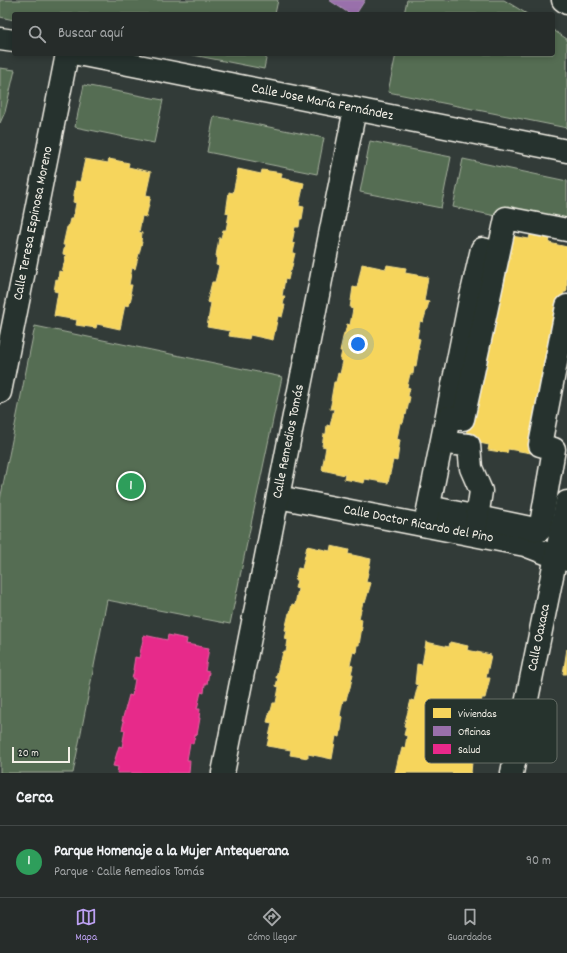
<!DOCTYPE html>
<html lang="es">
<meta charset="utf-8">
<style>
:root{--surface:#262c2a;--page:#2e3432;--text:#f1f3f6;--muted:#a4a7a8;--line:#424847;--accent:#bca0f2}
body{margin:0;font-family:Dekko,sans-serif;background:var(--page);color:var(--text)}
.scale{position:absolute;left:12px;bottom:10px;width:58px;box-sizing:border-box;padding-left:4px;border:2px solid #f4f1e8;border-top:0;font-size:11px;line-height:14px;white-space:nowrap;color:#f4f1e8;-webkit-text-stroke:3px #26332d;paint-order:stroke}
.you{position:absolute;left:358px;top:344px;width:14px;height:14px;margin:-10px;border:3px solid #fff;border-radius:50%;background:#1a73e8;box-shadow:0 0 0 6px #1a73e833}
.badge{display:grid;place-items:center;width:26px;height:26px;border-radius:50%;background:var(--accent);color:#fff;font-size:13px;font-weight:700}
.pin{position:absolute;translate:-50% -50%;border:2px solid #fff;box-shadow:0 1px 4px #0006}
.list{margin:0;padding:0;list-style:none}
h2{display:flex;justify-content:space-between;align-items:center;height:52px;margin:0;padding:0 16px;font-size:17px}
h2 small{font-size:13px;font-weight:400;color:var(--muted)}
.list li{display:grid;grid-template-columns:26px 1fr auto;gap:12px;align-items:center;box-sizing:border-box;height:72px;padding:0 16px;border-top:1px solid var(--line)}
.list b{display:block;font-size:15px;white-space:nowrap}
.list p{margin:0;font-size:13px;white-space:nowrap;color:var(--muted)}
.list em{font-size:13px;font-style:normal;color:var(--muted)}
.icon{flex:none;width:22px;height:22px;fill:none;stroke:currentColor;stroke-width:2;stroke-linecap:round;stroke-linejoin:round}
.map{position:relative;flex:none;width:567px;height:773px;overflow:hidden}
.search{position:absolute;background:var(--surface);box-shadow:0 2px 6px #0003;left:12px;right:12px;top:12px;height:44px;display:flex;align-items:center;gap:10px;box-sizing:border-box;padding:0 14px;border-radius:4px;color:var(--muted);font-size:15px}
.sheet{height:124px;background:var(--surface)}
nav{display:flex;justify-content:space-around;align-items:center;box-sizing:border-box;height:56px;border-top:1px solid var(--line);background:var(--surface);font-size:11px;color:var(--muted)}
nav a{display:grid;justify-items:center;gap:2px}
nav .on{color:var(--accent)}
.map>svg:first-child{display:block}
</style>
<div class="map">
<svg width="567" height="773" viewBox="0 0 567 773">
<rect width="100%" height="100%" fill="#323b38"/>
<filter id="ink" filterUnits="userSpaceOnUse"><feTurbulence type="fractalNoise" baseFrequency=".025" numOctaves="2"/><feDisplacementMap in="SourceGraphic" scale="8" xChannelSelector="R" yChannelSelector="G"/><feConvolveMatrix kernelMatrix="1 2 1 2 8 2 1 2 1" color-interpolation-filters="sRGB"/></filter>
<g filter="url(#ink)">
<!-- green -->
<g fill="#556d52" stroke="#a4af9d">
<path d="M0 0H278L275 14H14V20L0 17Z"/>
<path d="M407 0H504L527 14H404Z"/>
<path d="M553 30 567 39V128L388 92 396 54H553Z"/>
<path d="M188 54H267L264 69Z"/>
<path d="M0 68 15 70 5 112 0 123Z"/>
<path d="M84 85 163 100 154 143 75 127Z"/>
<path d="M214 116 324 138 317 174 207 152Z"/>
<path d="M370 141 451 157 441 208 360 192Z"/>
<path d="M463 159 567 181V231L453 207Z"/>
<path d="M35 326 282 377 230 624 107 600 73 773H0V500Z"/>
</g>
<!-- homes -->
<g fill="#f6d55c" stroke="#f5dd86">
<path d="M85 159 108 163 109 159 129 163 128 167 151 172 146 195 151 196 146 217 142 216 139 232 142 233 141 242H142L135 269 132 268 129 285H132L130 294H132L129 306 125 305 120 329 97 324 96 328 76 325 77 320 54 316 58 292 54 291 56 279 58 280 59 271 62 272 66 255 63 254 65 245H63L67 227H68L70 219H73L76 203 73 202 76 181 80 182Z"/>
<path d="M238 169 261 174 262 170 282 173 281 178 304 183 299 206 304 207 302 219H300L299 227H295L292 243 295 244 293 253H295L291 271H290L288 280 285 279 282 296H285L283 305H285L282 317 278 316 273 340 250 335 249 339 229 336 230 331 207 327 211 303 207 302 212 282H215L219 266 216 265 217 256H216L219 238H221L223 230H226L229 214 226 213 229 192 233 193Z"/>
<path d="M506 235 529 239 530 235 550 239 549 243 567 247V290L566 292H564L531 453 508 449 507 453 488 450 489 445 465 440Z"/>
<path d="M362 264 386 269 387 265 406 268 405 273 428 277 424 301 429 302 423 322 420 321 417 338 420 339 418 348H419L416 366H414L413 374H410L407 387 410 388 408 396 410 397 406 415 405 414 403 423H400L397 439 400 440 397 461 393 460 388 483 365 479 364 483 344 479 345 475 322 470 326 447 322 446 324 434H326L327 425 330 426 334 409H330L332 400H331L334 382H336L338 373 340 374 343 361 340 360 342 351H340L344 333H345L347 324 350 325 353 309 350 308 353 287 357 288Z"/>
<path d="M307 546 330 551 331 546 349 550 348 554 371 559 366 582 371 583 365 603 363 602 359 618 362 619 361 627H362L359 645H357L356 653 353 652 350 665 353 666 351 674H353L349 692H348L346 700H343L340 716 343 717 340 737 336 736 332 759 308 754V758L290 755 291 750 267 746 272 723 267 722 270 711H271L273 703H276L279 687 276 686 278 678H276L280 660H281L283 652H286L288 640 285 639 287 631 285 630 289 613H290L292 604 295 605 298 589 295 588 297 580H295L298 568 302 569Z"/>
<path d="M426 642 449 647 450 642 468 646 467 650 491 655 486 678H490L485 698H482L479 714 482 715 480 723H481L478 741H476L475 749 472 748 469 761 472 762 471 773H395L399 756H400L402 748H405L407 736 404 735 406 727 404 726 411 700 414 701 418 685 415 684 417 664 422 665Z"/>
<path d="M567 649V674H563Z"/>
</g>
<!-- offices -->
<path fill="#9970ab" stroke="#b497bd" d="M329 0H365L356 14H350Z"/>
<!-- health -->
<path fill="#e7298a" stroke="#eb65a6" d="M144 635 167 640 168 635 187 639 186 644 209 648 205 671 209 672 207 684H205L204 693 201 692 197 709H200L199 718H200L197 735H195L193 744 190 743 187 760H190L189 773H117L118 767 113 766 119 746 122 747 125 730H122L124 721H122L129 695 132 696 135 679H132L134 670H133L135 657 139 658Z"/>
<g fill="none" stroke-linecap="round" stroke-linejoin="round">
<!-- street casing -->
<g stroke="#f4f1e8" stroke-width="25">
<g id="street">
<path d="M0 39 14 41"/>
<path id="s1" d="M78 54 567 151"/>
<path id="s2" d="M0 392 67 54"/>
<path id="s3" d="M278 497 525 545 556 557 567 560"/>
<path d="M429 507 540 530 554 449 540 445 567 306"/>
<path d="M427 515 469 305 482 249 498 253"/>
<path d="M476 525 481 491 471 468 469 445 444 443 449 417 463 419 506 218 567 230"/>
<path id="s4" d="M223 773 355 109"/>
<path id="s5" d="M512 773 567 502"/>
</g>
</g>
<!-- secondary casing -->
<g stroke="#f4f1e8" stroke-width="25">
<path id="secondary" d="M563 0 567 3"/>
</g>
<!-- street -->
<use href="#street" stroke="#26332d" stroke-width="22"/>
<!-- secondary -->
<use href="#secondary" stroke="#26332d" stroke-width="22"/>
</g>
</g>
<g text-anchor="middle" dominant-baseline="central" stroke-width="4" stroke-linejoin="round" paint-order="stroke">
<!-- street labels -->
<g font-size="14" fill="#f4f1e8" stroke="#26332d">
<text stroke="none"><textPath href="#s1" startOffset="249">Calle Jose María Fernández</textPath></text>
<text stroke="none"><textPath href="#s2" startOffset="172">Calle Teresa Espinosa Moreno</textPath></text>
<text stroke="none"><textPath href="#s4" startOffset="338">Calle Remedios Tomás</textPath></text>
<text stroke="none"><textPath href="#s3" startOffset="143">Calle Doctor Ricardo del Pino</textPath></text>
<text stroke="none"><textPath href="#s5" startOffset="138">Calle Oaxaca</textPath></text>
</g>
</g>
<!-- legend -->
<rect x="425" y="699" width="132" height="64" rx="6" fill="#26332d" stroke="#646c65" stroke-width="1"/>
<rect x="433" y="708" width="18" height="10" fill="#f6d55c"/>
<rect x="433" y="726" width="18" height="10" fill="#9970ab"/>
<rect x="433" y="744" width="18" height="10" fill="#e7298a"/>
<g font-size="11" fill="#f4f1e8">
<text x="458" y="717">Viviendas</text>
<text x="458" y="735">Oficinas</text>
<text x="458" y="753">Salud</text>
</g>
</svg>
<div class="scale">20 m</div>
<div class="you"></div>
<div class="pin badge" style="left:131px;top:486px;background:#2e9e5b">1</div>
<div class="search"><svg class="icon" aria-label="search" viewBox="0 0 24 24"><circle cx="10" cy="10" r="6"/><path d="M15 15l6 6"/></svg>Buscar aquí</div>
</div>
<section class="sheet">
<h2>Cerca<small></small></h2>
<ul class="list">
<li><span class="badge" style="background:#2e9e5b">1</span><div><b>Parque Homenaje a la Mujer Antequerana</b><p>Parque · Calle Remedios Tomás</p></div><em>90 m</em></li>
</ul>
</section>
<nav>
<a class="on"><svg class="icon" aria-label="map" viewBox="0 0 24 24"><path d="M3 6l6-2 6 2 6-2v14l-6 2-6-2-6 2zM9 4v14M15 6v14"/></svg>Mapa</a>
<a><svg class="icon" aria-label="directions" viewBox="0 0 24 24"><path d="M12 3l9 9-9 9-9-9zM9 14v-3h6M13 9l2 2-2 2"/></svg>Cómo llegar</a>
<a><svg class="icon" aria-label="saved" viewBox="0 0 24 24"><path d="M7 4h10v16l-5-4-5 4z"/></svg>Guardados</a>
</nav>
